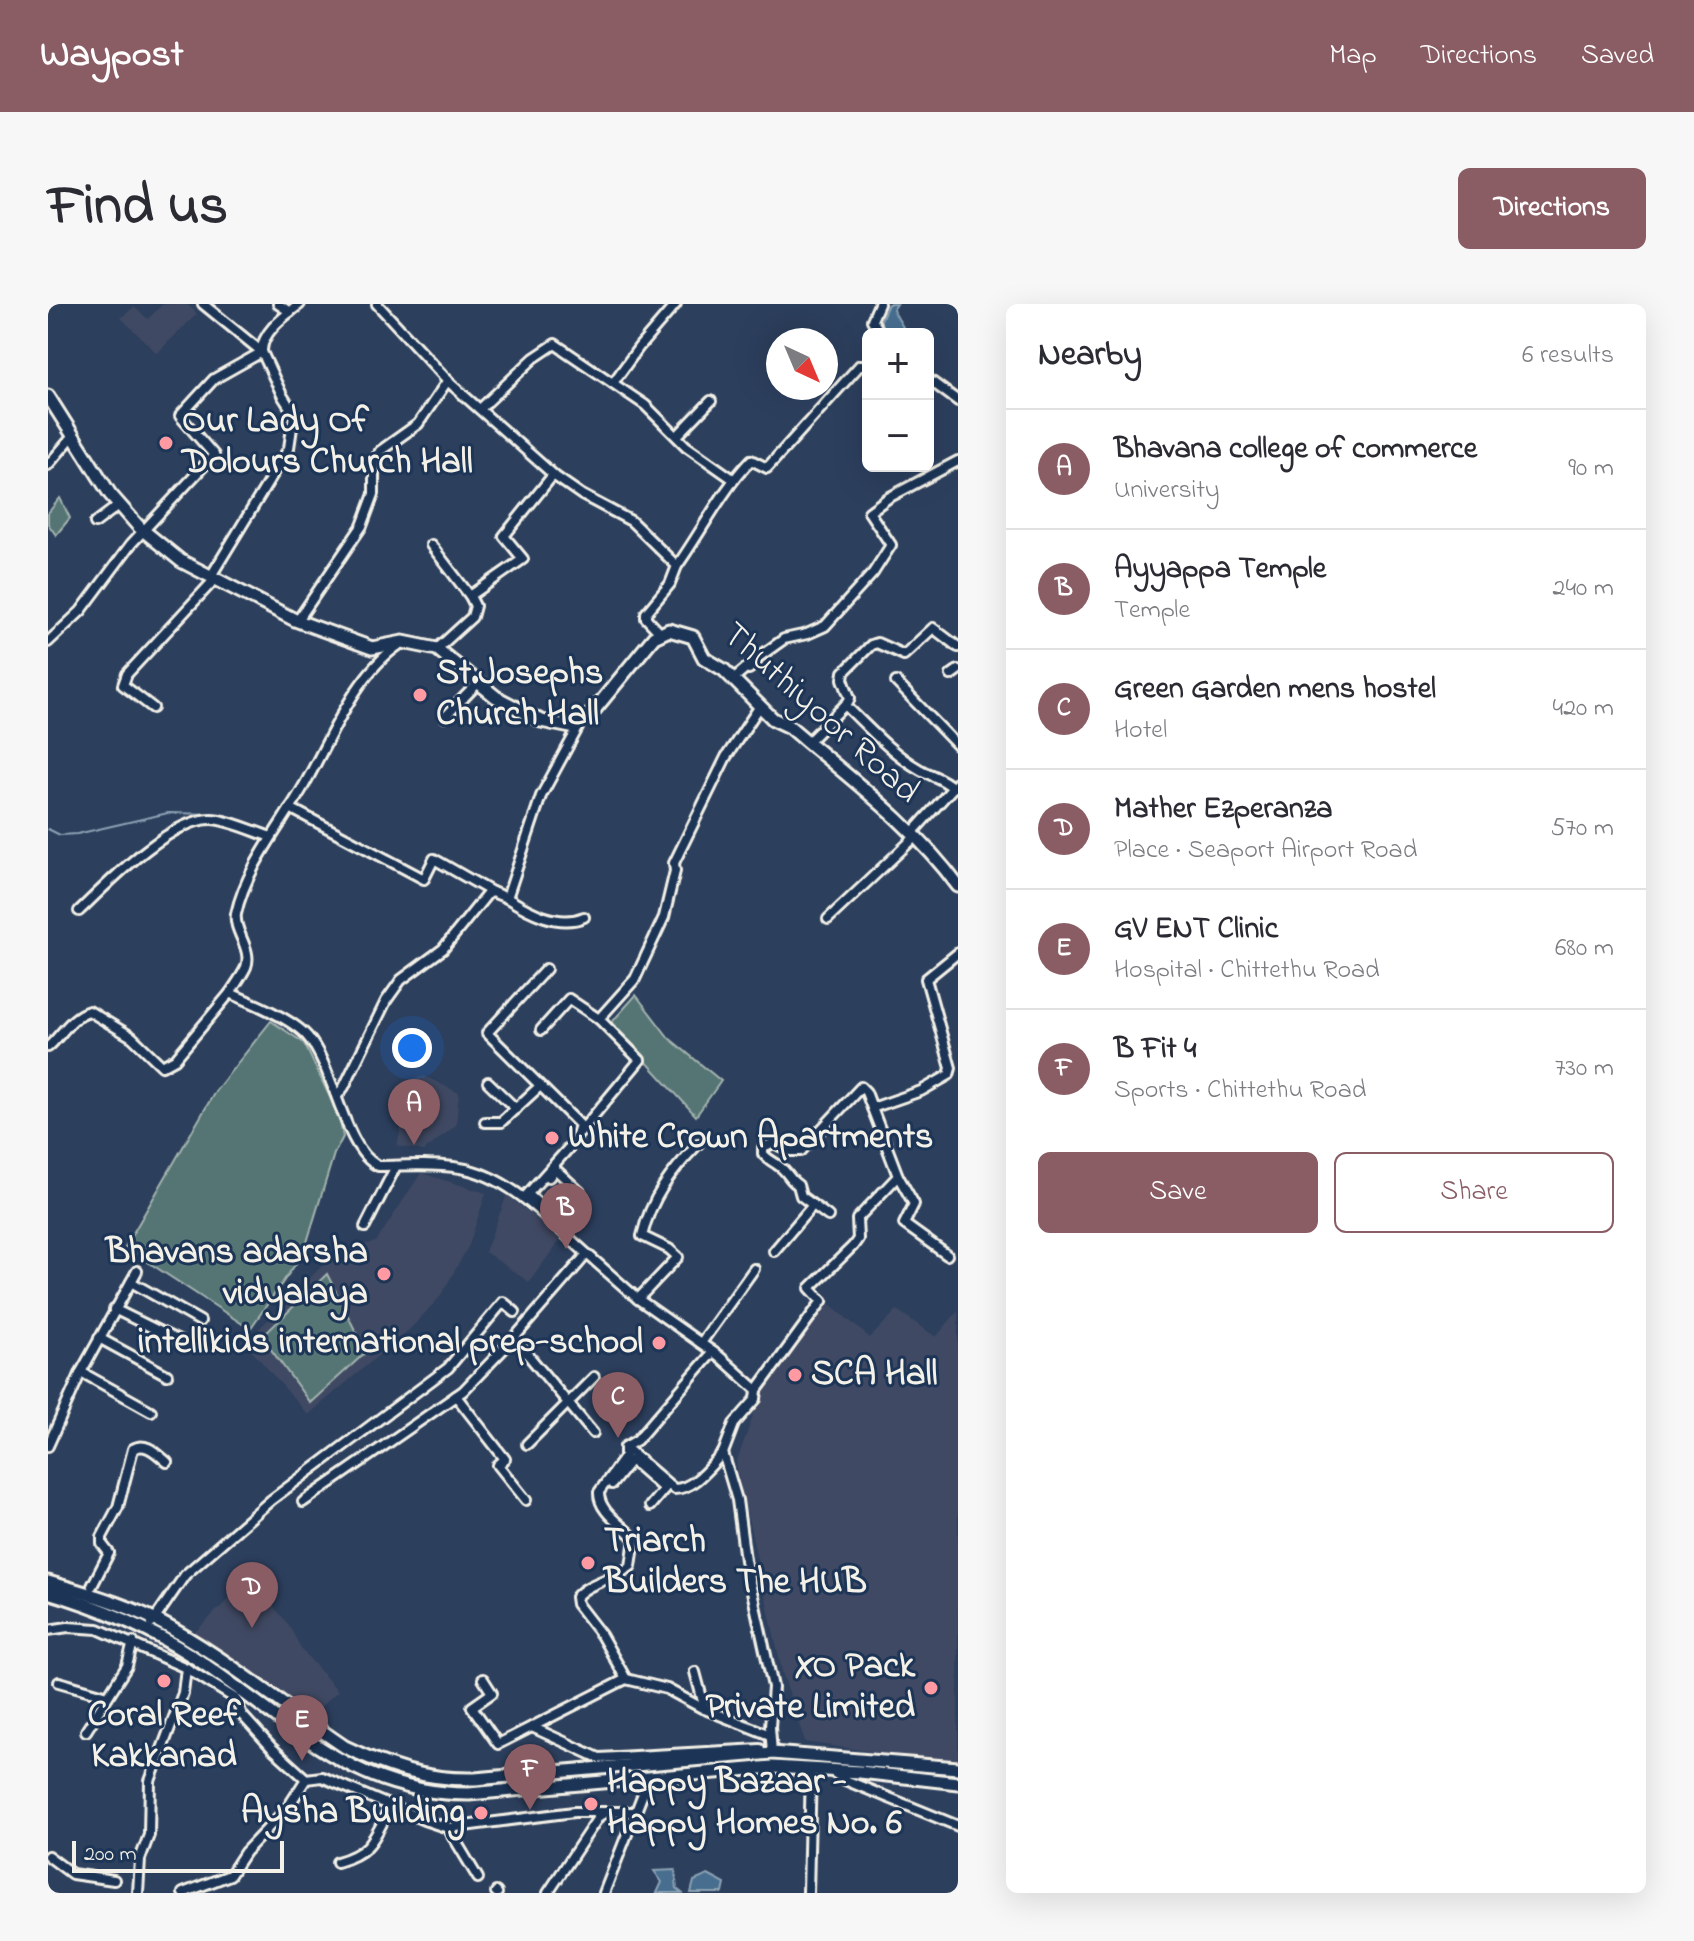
<!DOCTYPE html>
<meta charset="utf-8">
<style>
:root{--surface:#fff;--page:#f7f7f7;--text:#2b2b33;--muted:#7c7c81;--line:#e1e1e2;--accent:#8a5d65}
body{margin:0;font-family:"Indie Flower",sans-serif;background:var(--page);color:var(--text)}
.controls{position:absolute;right:24px;top:24px;display:grid;overflow:hidden;border-radius:12px;box-shadow:0 8px 32px #0002}
.controls button{width:72px;height:72px;display:grid;place-items:center;padding:0;border:0;border-bottom:2px solid var(--line);background:var(--surface);color:var(--text);font:40px sans-serif}
.compass{position:absolute;left:718px;top:24px;width:72px;height:72px;border-radius:50%;background:var(--surface);box-shadow:0 8px 32px #0002;rotate:136deg}
.scale{position:absolute;left:24px;bottom:20px;width:212px;box-sizing:border-box;padding-left:8px;border:4px solid #f4f1e8;border-top:0;font-size:22px;line-height:28px;white-space:nowrap;color:#f4f1e8;-webkit-text-stroke:6px #1d3557;paint-order:stroke}
.you{position:absolute;left:364px;top:744px;width:28px;height:28px;margin:-20px;border:6px solid #fff;border-radius:50%;background:#1a73e8;box-shadow:0 0 0 12px #1a73e833}
.badge{display:grid;place-items:center;width:52px;height:52px;border-radius:50%;background:var(--accent);color:#fff;font-size:26px;font-weight:700}
.pin{position:absolute;translate:-50% -66px;filter:drop-shadow(0 2px 4px #0008)}
.pin::after{content:'';position:absolute;top:42px;width:28px;height:24px;background:inherit;clip-path:polygon(0 0,100% 0,50% 100%)}
.list{margin:0;padding:0;list-style:none}
h2{display:flex;justify-content:space-between;align-items:center;height:104px;margin:0;padding:0 32px;font-size:34px}
h2 small{font-size:26px;font-weight:400;color:var(--muted)}
.list li{display:grid;grid-template-columns:52px 1fr auto;gap:24px;align-items:center;box-sizing:border-box;height:120px;padding:0 32px;border-top:2px solid var(--line)}
.list b{display:block;font-size:30px;white-space:nowrap}
.list p{margin:0;font-size:26px;white-space:nowrap;color:var(--muted)}
.list em{font-size:26px;font-style:normal;color:var(--muted)}
.actions{display:flex;gap:16px;padding:24px 32px}
.actions a{flex:1;padding:18px 0;border:2px solid var(--accent);border-radius:12px;text-align:center;font-size:28px;color:var(--accent)}
.actions .main{background:var(--accent);color:#fff}
.map{position:relative;flex:none;width:910px;height:1589px;overflow:hidden;border-radius:12px}
header{display:flex;align-items:center;gap:48px;box-sizing:border-box;height:112px;padding:0 40px;background:var(--accent);color:#fff}
header strong{font-size:38px}
nav{display:flex;gap:44px;margin-inline-start:auto;font-size:28px}
.intro{display:flex;align-items:center;justify-content:space-between;box-sizing:border-box;height:192px;padding:0 48px}
h1{margin:0;font-size:56px}
.button{padding:20px 36px;border-radius:12px;background:var(--accent);color:#fff;font-size:28px;font-weight:700}
main{display:flex;gap:48px;padding:0 48px}
aside{flex:1;background:var(--surface);border-radius:12px;box-shadow:0 8px 32px #0002}
.map>svg:first-child{display:block}
</style>
<header>
<strong>Waypost</strong>
<nav><a>Map</a><a>Directions</a><a>Saved</a></nav>
</header>
<div class="intro"><h1>Find us</h1><a class="button">Directions</a></div>
<main>
<div class="map">
<svg width="910" height="1589" viewBox="0 0 910 1589">
<rect width="100%" height="100%" fill="#2c3f5d"/>
<filter id="ink" filterUnits="userSpaceOnUse"><feTurbulence type="fractalNoise" baseFrequency=".0125" numOctaves="2"/><feDisplacementMap in="SourceGraphic" scale="16" xChannelSelector="R" yChannelSelector="G"/><feConvolveMatrix kernelMatrix="1 2 1 2 8 2 1 2 1" color-interpolation-filters="sRGB"/></filter>
<g filter="url(#ink)">
<!-- built -->
<g fill="#3f4a64">
<path d="M115 0H139L149 10 109 49 73 14 86 3 100 15Z"/>
<path d="M376 772 411 789 408 821 376 847 349 842 364 775Z"/>
<path d="M373 869 438 889 421 941 392 993 364 1023 260 1111 197 1039 290 946 328 938Z"/>
<path d="M459 891 513 935 481 978 437 948Z"/>
<path d="M782 1000 822 1034 849 1006 888 1033 910 1007V1460L757 1438 735 1371 688 1160 713 1089 738 1050Z"/>
<path d="M202 1274 240 1320 254 1346 290 1387 262 1412 144 1331Z"/>
</g>
<!-- green -->
<g fill="#547574" stroke="#a4b3ae" stroke-width="2">
<path d="M12 194 22 214 8 231 0 220V209Z"/>
<path d="M588 691 621 734 673 777 648 812 563 719Z"/>
<path d="M223 717 256 739 291 812 295 833 286 850 256 948 202 1025 77 943 168 786Z"/>
<path d="M279 970 318 1048 262 1099 214 1033Z"/>
</g>
<!-- water -->
<g fill="#476e8f" stroke="#8ca2b3" stroke-width="2">
<path d="M840 0H849L845 6 859 30H842L832 18Z"/>
<path d="M627 1566 629 1585 634 1589H609L614 1578 606 1567Z"/>
<path d="M660 1571 677 1580 675 1589H643L646 1577Z"/>
</g>
<g fill="none" stroke-linecap="round" stroke-linejoin="round">
<!-- stream -->
<g stroke="#8ca2b3" stroke-width="2">
<path d="M202 521 222 528"/>
<path d="M0 525 12 531 29 530 120 509 169 510 188 516"/>
</g>
<!-- minor casing -->
<g stroke="#f4f1e8" stroke-width="14">
<g id="minor">
<path d="M230 0 242 8"/>
<path d="M329 0 403 80 508 173 534 191 583 217 629 262 622 280 598 309V314L613 330"/>
<path d="M831 0 824 16 833 30"/>
<path d="M880 75 910 97"/>
<path d="M565 79 591 43 628 0"/>
<path d="M432 105 486 54 507 40 597 101 638 142 685 175"/>
<path d="M629 132 663 97"/>
<path d="M0 161 25 132"/>
<path d="M47 219 71 201"/>
<path d="M383 241 422 292"/>
<path d="M629 262C654 227 674 186 703 156L719 164 812 61H820"/>
<path d="M163 272 241 144 246 110 234 91 214 48C213 28 238 11 252 0"/>
<path d="M250 316 314 222 326 190V157L332 147 370 120 400 76"/>
<path d="M0 338 33 307 83 240 166 151 132 112 166 75 214 48 155 0"/>
<path d="M389 345 424 313 427 302 422 292 475 255 456 232 505 171"/>
<path d="M903 371 910 366"/>
<path d="M685 375 698 364 701 365 708 359V355L736 335 759 330 777 322 825 269 843 241 821 208 840 194 910 157"/>
<path d="M848 378 910 442"/>
<path d="M797 401C820 423 843 449 871 465 883 472 895 474 905 484"/>
<path d="M105 404 75 381 79 370 167 275"/>
<path d="M397 413 431 378"/>
<path d="M760 438 800 398 802 394 795 375 796 368 823 341 829 339 856 351 885 324 910 343"/>
<path d="M242 504 376 575 386 555 444 588"/>
<path d="M864 529 910 478"/>
<path d="M459 594C480 607 510 624 536 613"/>
<path d="M31 607C60 579 122 515 163 515 179 515 207 528 223 533"/>
<path d="M780 615 867 533"/>
<path d="M493 726 521 695 551 715"/>
<path d="M0 743C13 732 23 712 41 707L84 733 114 762 127 755 182 689"/>
<path d="M440 778 468 805"/>
<path d="M289 792 296 783 338 697 353 676 395 645 440 589 444 588 459 594 493 492 530 424V419"/>
<path d="M437 818H453L492 782"/>
<path d="M532 828 592 756 551 715 587 675 616 613 627 567 626 559 678 453 712 402"/>
<path d="M850 872 866 900 856 920 899 951"/>
<path d="M483 893 508 916 532 888 507 865 501 873"/>
<path d="M476 894 527 837 532 821 439 729 498 665"/>
<path d="M780 912 753 892 750 881C741 876 740 868 731 862 725 857 720 856 715 850V844L726 839 742 847H753L813 783 818 788 824 804"/>
<path d="M317 923 348 862"/>
<path d="M726 947 765 901"/>
<path d="M539 950 590 995 671 1052 709 1086 708 1095 686 1120 675 1149 689 1196 697 1256 725 1383 722 1423 724 1449"/>
<path d="M83 978 152 1017"/>
<path d="M590 995 630 953 621 945 594 932C603 894 623 868 650 840"/>
<path d="M66 1005 133 1038"/>
<path d="M51 1034 119 1071"/>
<path d="M466 1034 545 1129"/>
<path d="M653 1039 706 965"/>
<path d="M665 1048 589 1136 577 1143V1152L551 1188C550 1208 575 1221 587 1235L583 1262C566 1276 540 1278 528 1293L529 1300 553 1331 578 1375 619 1385 654 1404 722 1431"/>
<path d="M33 1068 103 1107"/>
<path d="M709 1086 774 997 762 984 805 942 810 935 809 915 850 872 824 804 873 787 901 771 903 764 878 675 910 649"/>
<path d="M408 1092 457 1155 450 1161 478 1196"/>
<path d="M479 1140 546 1073"/>
<path d="M0 1142 33 1068 89 967"/>
<path d="M577 1143 626 1185C646 1185 662 1162 675 1149"/>
<path d="M564 1180 583 1156 616 1185"/>
<path d="M255 1198 415 1087 466 1034 539 950C502 918 463 872 412 864 386 859 356 862 330 862 295 845 287 763 259 732 244 715 203 698 182 689 187 681 194 672 198 663 205 645 185 627 188 610 199 560 236 519 259 476 284 431 308 370 351 341"/>
<path d="M602 1202 617 1184"/>
<path d="M44 1282 61 1249 54 1240V1233L70 1203 85 1145C98 1137 109 1150 119 1158"/>
<path d="M104 1319 137 1271 223 1196 400 1064 455 998 467 1008"/>
<path d="M0 1326 20 1323 50 1325 138 1364 188 1395 194 1411 224 1444 258 1475 274 1473 376 1516 400 1524 526 1508H588"/>
<path d="M647 1368 657 1405"/>
<path d="M435 1375 444 1389 424 1403 450 1440 578 1375"/>
<path d="M11 1378 60 1392"/>
<path d="M484 1423 551 1454 712 1445"/>
<path d="M38 1427 79 1362 85 1338"/>
<path d="M783 1467 797 1476 910 1522"/>
<path d="M400 1524 430 1574"/>
<path d="M0 1552 24 1570 66 1576"/>
<path d="M289 1558C325 1548 326 1533 343 1502"/>
<path d="M448 1588 449 1589"/>
<path d="M90 1589 92 1555 101 1531 102 1477 135 1389 138 1364"/>
<path d="M135 1589 182 1571 197 1548 240 1503 258 1475"/>
<path d="M500 1589 551 1512 557 1509"/>
<path d="M556 1589 601 1474"/>
<path d="M760 1589 763 1465"/>
</g>
</g>
<!-- major casing -->
<g stroke="#f4f1e8" stroke-width="17">
<g id="major">
<path d="M0 92 62 190 91 223 133 257 247 316 324 344 355 338 389 345 448 393 493 417 523 423 543 410 606 333 621 326 645 333 656 354 676 366 725 415 742 423C800 473 865 520 910 582"/>
<path d="M0 1278C35 1288 71 1298 104 1314 171 1348 234 1401 297 1443 342 1464 377 1476 427 1475L724 1449 910 1464"/>
<path d="M0 1288C51 1303 99 1323 144 1352 238 1413 300 1490 421 1490L724 1463 812 1468 910 1479"/>
</g>
</g>
<!-- minor -->
<use href="#minor" stroke="#1d3557" stroke-width="8"/>
<!-- major -->
<use href="#major" stroke="#1d3557" stroke-width="11"/>
</g>
</g>
<!-- markers -->
<g fill="#ff9aa2" stroke="#1d3557" stroke-width="3">
<circle cx="118" cy="139" r="8"/>
<circle cx="372" cy="391" r="8"/>
<circle cx="504" cy="834" r="8"/>
<circle cx="336" cy="970" r="8"/>
<circle cx="611" cy="1039" r="8"/>
<circle cx="747" cy="1071" r="8"/>
<circle cx="540" cy="1259" r="8"/>
<circle cx="116" cy="1377" r="8"/>
<circle cx="883" cy="1384" r="8"/>
<circle cx="543" cy="1500" r="8"/>
<circle cx="433" cy="1509" r="8"/>
</g>
<g text-anchor="middle" dominant-baseline="central" stroke-width="6" stroke-linejoin="round" paint-order="stroke">
<!-- poi labels -->
<g font-size="36" font-weight="bold" fill="#f4f1e8" stroke="#1d3557" text-anchor="start">
<text x="134" y="118">Our Lady Of<tspan x="134" dy="41">Dolours Church Hall</tspan></text>
<text x="388" y="370">St.Josephs<tspan x="388" dy="41">Church Hall</tspan></text>
<text x="520" y="834">White Crown Apartments</text>
<text x="320" y="949" text-anchor="end">Bhavans adarsha<tspan x="320" dy="41">vidyalaya</tspan></text>
<text x="595" y="1039" text-anchor="end">intellikids international prep-school</text>
<text x="763" y="1071">SCA Hall</text>
<text x="556" y="1238">Triarch<tspan x="556" dy="41">Builders The HUB</tspan></text>
<text x="867" y="1363" text-anchor="end">XO Pack<tspan x="867" dy="41">Private Limited</tspan></text>
<text x="116" y="1412" text-anchor="middle">Coral Reef<tspan x="116" dy="41">Kakkanad</tspan></text>
<text x="559" y="1479">Happy Bazaar -<tspan x="559" dy="41">Happy Homes No. 6</tspan></text>
<text x="417" y="1509" text-anchor="end">Aysha Building</text>
</g>
<!-- street labels -->
<g font-size="36" fill="#f4f1e8" stroke="#1d3557">
<text transform="translate(772 410) rotate(42)">Thuthiyoor Road</text>
</g>
</g>
</svg>
<div class="controls">
<button>+</button>
<button>−</button>
</div>
<svg class="compass" viewBox="-18 -18 36 36"><path d="M0-13l5 13h-10z" fill="#e53935"/><path d="M0 13l5-13h-10z" fill="#7c7c81"/></svg>
<div class="scale">200 m</div>
<div class="you"></div>
<div class="pin badge" style="left:366px;top:841px">A</div>
<div class="pin badge" style="left:518px;top:945px">B</div>
<div class="pin badge" style="left:570px;top:1134px">C</div>
<div class="pin badge" style="left:204px;top:1324px">D</div>
<div class="pin badge" style="left:254px;top:1457px">E</div>
<div class="pin badge" style="left:482px;top:1506px">F</div>
</div>
<aside>
<h2>Nearby<small>6 results</small></h2>
<ul class="list">
<li><span class="badge">A</span><div><b>Bhavana college of commerce</b><p>University</p></div><em>90 m</em></li>
<li><span class="badge">B</span><div><b>Ayyappa Temple</b><p>Temple</p></div><em>240 m</em></li>
<li><span class="badge">C</span><div><b>Green Garden mens hostel</b><p>Hotel</p></div><em>420 m</em></li>
<li><span class="badge">D</span><div><b>Mather Ezperanza</b><p>Place · Seaport Airport Road</p></div><em>570 m</em></li>
<li><span class="badge">E</span><div><b>GV ENT Clinic</b><p>Hospital · Chittethu Road</p></div><em>680 m</em></li>
<li><span class="badge">F</span><div><b>B Fit 4</b><p>Sports · Chittethu Road</p></div><em>730 m</em></li>
</ul>
<div class="actions"><a class="main">Save</a><a>Share</a></div>
</aside>
</main>
